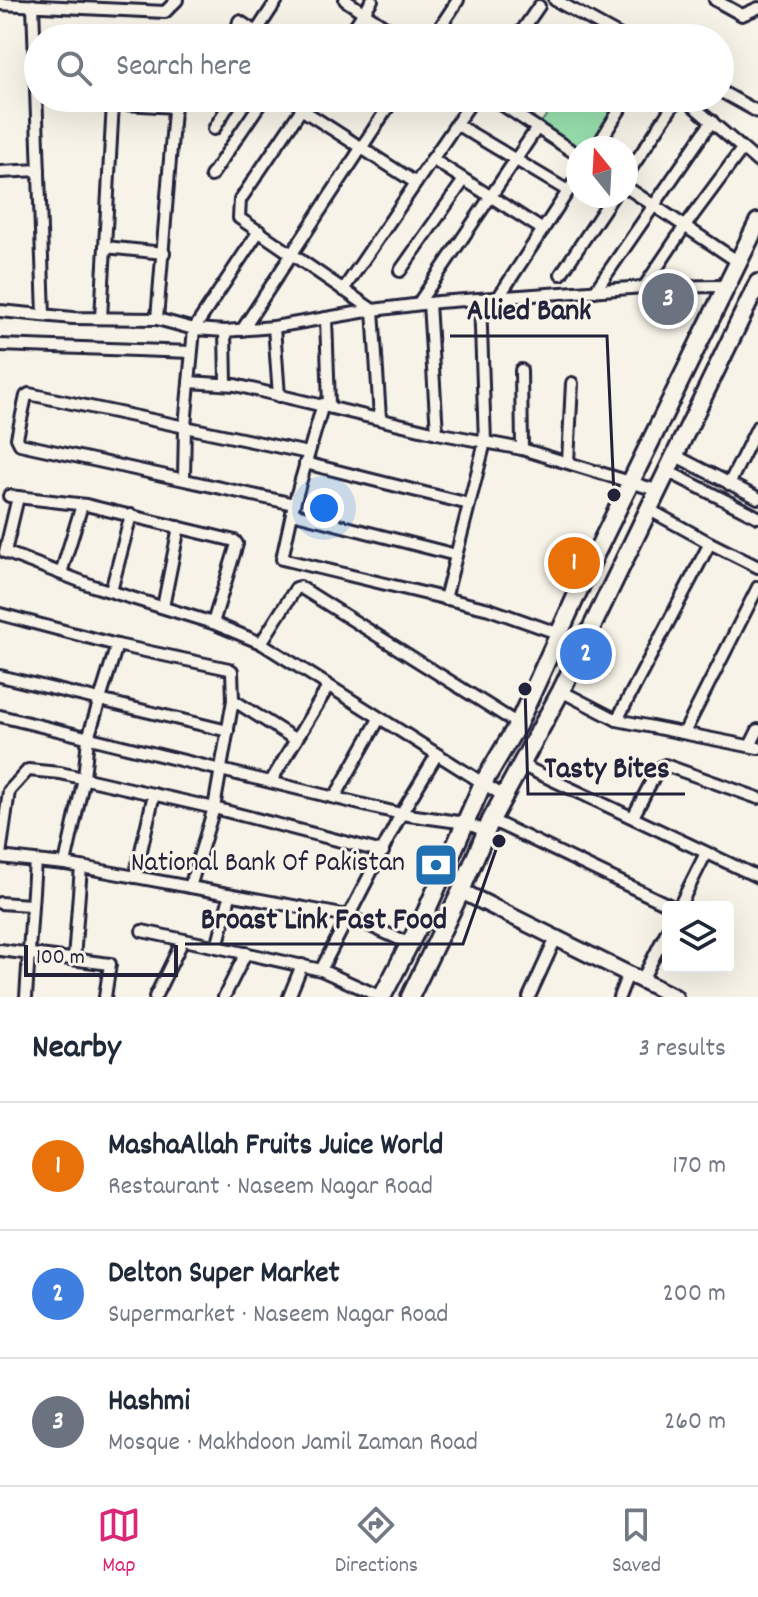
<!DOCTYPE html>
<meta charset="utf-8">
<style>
:root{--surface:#fff;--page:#f6f6f7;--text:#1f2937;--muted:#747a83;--line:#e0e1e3;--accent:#db2777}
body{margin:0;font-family:Dekko,sans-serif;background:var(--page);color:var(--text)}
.controls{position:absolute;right:24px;bottom:24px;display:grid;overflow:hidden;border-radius:8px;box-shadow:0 8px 32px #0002}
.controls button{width:72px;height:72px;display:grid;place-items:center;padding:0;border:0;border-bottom:2px solid var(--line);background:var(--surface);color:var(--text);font:40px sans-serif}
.compass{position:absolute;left:566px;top:136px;width:72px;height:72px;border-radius:50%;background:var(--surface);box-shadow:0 8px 32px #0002;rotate:342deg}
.scale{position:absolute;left:24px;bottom:20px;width:154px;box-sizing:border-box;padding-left:8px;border:4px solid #22223b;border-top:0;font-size:22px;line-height:28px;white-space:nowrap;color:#22223b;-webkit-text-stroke:6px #f7f3e8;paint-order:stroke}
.you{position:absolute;left:324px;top:508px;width:28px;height:28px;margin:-20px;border:6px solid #fff;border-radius:50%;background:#1a73e8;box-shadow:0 0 0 12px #1a73e833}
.badge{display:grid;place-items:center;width:52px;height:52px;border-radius:50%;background:var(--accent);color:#fff;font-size:26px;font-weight:700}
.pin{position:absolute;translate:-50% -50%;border:4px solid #fff;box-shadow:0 2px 8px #0006}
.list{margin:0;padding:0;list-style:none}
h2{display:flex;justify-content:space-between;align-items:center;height:104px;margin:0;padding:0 32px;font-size:34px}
h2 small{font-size:26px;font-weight:400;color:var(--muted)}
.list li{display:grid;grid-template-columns:52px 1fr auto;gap:24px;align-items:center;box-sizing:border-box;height:128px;padding:0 32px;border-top:2px solid var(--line)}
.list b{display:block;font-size:30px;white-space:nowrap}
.list p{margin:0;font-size:26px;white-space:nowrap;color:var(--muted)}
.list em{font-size:26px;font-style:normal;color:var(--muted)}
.icon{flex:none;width:44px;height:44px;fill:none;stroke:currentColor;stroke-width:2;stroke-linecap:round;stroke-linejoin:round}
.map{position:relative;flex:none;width:758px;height:997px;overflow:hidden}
.search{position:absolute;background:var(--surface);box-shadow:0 8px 32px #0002;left:24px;right:24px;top:24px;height:88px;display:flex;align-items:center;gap:20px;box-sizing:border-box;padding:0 28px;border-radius:44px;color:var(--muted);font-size:30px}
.sheet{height:488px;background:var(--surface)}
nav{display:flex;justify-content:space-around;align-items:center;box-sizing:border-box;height:112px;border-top:2px solid var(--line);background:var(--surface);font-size:22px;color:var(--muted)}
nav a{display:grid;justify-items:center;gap:4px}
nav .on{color:var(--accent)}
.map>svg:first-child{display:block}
</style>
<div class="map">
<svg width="758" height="997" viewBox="0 0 758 997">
<rect width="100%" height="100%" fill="#f7f3e8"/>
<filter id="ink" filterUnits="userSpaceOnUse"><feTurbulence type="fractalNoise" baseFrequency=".0125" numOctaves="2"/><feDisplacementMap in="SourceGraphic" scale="16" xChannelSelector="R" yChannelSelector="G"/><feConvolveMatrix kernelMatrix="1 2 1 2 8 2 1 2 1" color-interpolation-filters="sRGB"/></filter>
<g filter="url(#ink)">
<!-- green -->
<path fill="#98e0af" stroke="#5d8175" stroke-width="2" d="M559 98H627L596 148H578V155L537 128Z"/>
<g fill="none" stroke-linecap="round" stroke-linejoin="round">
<!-- street casing -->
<g stroke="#22223b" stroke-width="16">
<g id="street">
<path d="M345 0 402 38"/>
<path d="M555 0 624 38"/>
<path d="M715 0 742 15 758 8"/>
<path d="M0 4 165 12 177 0"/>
<path d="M33 5 44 315"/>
<path d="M256 32 277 0"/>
<path d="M235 38 239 21 265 38"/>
<path d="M347 38 372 0"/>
<path d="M433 38 458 0"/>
<path d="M517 38 539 6"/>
<path d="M720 91 758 112"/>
<path d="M309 98 240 200 239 218 373 310 380 418"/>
<path d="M492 98 578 155"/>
<path d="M684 98 758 162"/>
<path d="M75 101 175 107"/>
<path d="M301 109 416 183"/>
<path d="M456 124 568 191"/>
<path d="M214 129 233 98"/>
<path d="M596 148 627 98"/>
<path d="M432 159 543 230"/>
<path d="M0 172 39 170"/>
<path d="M211 176 264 98"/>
<path d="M626 176 678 98"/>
<path d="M626 187 737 261"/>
<path d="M105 247 164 253"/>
<path d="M400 271 464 180"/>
<path d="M561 274 613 196"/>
<path d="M644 287 685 226 742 149"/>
<path d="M343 290 474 98"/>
<path d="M595 291 712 121"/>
<path d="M498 298 578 176"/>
<path d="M429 303 437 433"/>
<path d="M418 304 537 128"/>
<path d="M0 311 73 318 157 319 194 329 225 331 274 327 373 310 438 302 644 287 725 286"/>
<path d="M101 318 113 103"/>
<path d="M326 318 329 405"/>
<path d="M157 319 175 98"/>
<path d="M274 327 279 396"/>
<path d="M242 330 394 98"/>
<path d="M225 331 226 383"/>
<path d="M0 345 191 352"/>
<path d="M521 370 522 449"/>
<path d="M189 382 235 385 437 433 522 449 656 490"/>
<path d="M323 404 294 504 282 559 489 609 560 634"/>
<path d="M674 455 758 498"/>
<path d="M568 462 572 383"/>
<path d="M305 463 469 504"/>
<path d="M667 471 758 517"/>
<path d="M184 478 185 426 194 329 259 231"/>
<path d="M729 484 758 426"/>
<path d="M9 496 86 505 235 541 237 544 213 623"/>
<path d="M18 497 5 552 93 586 213 623 261 643"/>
<path d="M294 504 20 444 17 438 26 396 29 394 308 453"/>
<path d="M648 509 710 543"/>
<path d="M292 513 456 555"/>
<path d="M61 573 82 505"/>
<path d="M111 591 131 515"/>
<path d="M445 599 485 442 480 300"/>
<path d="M163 607 179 527"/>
<path d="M0 614 117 645 229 669 232 671 233 700 214 808 383 852"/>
<path d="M117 645 88 738 84 778 65 864 348 916 410 944"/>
<path d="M0 676 228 731"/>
<path d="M561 691 617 720 758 748"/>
<path d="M233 700 296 740"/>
<path d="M0 716 401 814 466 823 485 831"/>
<path d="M617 720 710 543 758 567"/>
<path d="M684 733 758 587"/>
<path d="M750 746 758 730"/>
<path d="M521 765 758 877"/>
<path d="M271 781 328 687"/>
<path d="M335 797 379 719"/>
<path d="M505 797 261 643 296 588 300 587 518 724"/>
<path d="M633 817 658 769 665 765 758 798"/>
<path d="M491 820 673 907"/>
<path d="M0 855 9 791 28 770 60 773 214 808 190 887"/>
<path d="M0 857 35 861 26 997"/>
<path d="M35 861 65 864"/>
<path d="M135 877 154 794"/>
<path d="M230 896 217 947 321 970 381 997"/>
<path d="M0 903 30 905"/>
<path d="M679 907 706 853"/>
<path d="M142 931 217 947"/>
<path d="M0 950 110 964 105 997"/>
<path d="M74 959 81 867"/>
<path d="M321 970 401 814 436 756"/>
<path d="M642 980 668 929"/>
<path d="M155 997 183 940"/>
<path d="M224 997 246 953"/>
<path d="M289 997 302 965"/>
<path d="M529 997 556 938"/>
<path d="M619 997 628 974"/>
</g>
</g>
<!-- secondary casing -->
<g stroke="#22223b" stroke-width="20">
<path id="secondary" d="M461 891 675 997"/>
</g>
<!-- primary casing -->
<g stroke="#22223b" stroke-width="22">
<g id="primary">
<path d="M382 997 426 912 482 785 518 724 593 559 758 222"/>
<path d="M410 997 461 891 491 820 561 691 758 283"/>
</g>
</g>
<!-- street -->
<use href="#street" stroke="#f7f3e8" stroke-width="10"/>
<!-- secondary -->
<use href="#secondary" stroke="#f7f3e8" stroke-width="14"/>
<!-- primary -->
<use href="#primary" stroke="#f7f3e8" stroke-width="16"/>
</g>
</g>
<!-- icons -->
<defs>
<g id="bank-square" transform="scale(2.3)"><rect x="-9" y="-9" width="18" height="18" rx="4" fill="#1f6fb2" stroke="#f7f3e8"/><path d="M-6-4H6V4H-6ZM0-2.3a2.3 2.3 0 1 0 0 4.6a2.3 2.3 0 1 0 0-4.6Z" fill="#fff"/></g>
</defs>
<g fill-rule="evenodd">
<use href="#bank-square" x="436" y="865"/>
</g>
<g text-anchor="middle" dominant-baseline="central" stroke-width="6" stroke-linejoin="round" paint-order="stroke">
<!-- poi labels -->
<g font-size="28" fill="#22223b" stroke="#f7f3e8" text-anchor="end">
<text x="405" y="865">National Bank Of Pakistan</text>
</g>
</g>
<!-- callouts -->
<path fill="none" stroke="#22223b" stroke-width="3" d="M614 495L607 336H450M525 689L528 794H685M499 841L463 944H185"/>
<g fill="#22223b" stroke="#f7f3e8" stroke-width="3">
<circle cx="614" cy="495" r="8"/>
<circle cx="525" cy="689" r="8"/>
<circle cx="499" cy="841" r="8"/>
</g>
<g font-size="30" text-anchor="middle" font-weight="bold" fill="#22223b" stroke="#f7f3e8" stroke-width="6" stroke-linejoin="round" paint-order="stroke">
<text x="529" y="319">Allied Bank</text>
<text x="607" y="777">Tasty Bites</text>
<text x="324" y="928">Broast Link Fast Food</text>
</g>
</svg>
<div class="controls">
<button><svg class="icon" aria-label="layers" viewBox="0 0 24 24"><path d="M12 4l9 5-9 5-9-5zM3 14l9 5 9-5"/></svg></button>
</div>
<svg class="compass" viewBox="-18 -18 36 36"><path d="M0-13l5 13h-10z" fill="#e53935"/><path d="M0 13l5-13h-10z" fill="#747a83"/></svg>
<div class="scale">100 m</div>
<div class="you"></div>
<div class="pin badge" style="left:574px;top:563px;background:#e8710a">1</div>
<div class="pin badge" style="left:586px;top:654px;background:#3f7fe0">2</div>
<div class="pin badge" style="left:668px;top:299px;background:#6b7280">3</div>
<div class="search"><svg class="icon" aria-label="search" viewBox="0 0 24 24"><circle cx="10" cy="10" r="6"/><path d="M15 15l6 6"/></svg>Search here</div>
</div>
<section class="sheet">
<h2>Nearby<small>3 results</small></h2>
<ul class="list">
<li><span class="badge" style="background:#e8710a">1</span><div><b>MashaAllah Fruits Juice World</b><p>Restaurant · Naseem Nagar Road</p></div><em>170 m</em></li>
<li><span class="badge" style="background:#3f7fe0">2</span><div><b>Delton Super Market</b><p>Supermarket · Naseem Nagar Road</p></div><em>200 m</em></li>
<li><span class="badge" style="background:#6b7280">3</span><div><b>Hashmi</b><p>Mosque · Makhdoon Jamil Zaman Road</p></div><em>260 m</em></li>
</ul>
</section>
<nav>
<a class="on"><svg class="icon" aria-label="map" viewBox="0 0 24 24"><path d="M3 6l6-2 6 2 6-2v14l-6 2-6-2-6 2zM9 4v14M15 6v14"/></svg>Map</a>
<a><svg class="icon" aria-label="directions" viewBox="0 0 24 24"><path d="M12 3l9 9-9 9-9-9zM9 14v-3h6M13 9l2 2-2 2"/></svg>Directions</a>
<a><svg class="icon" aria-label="saved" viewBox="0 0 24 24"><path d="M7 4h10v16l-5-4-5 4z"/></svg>Saved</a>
</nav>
